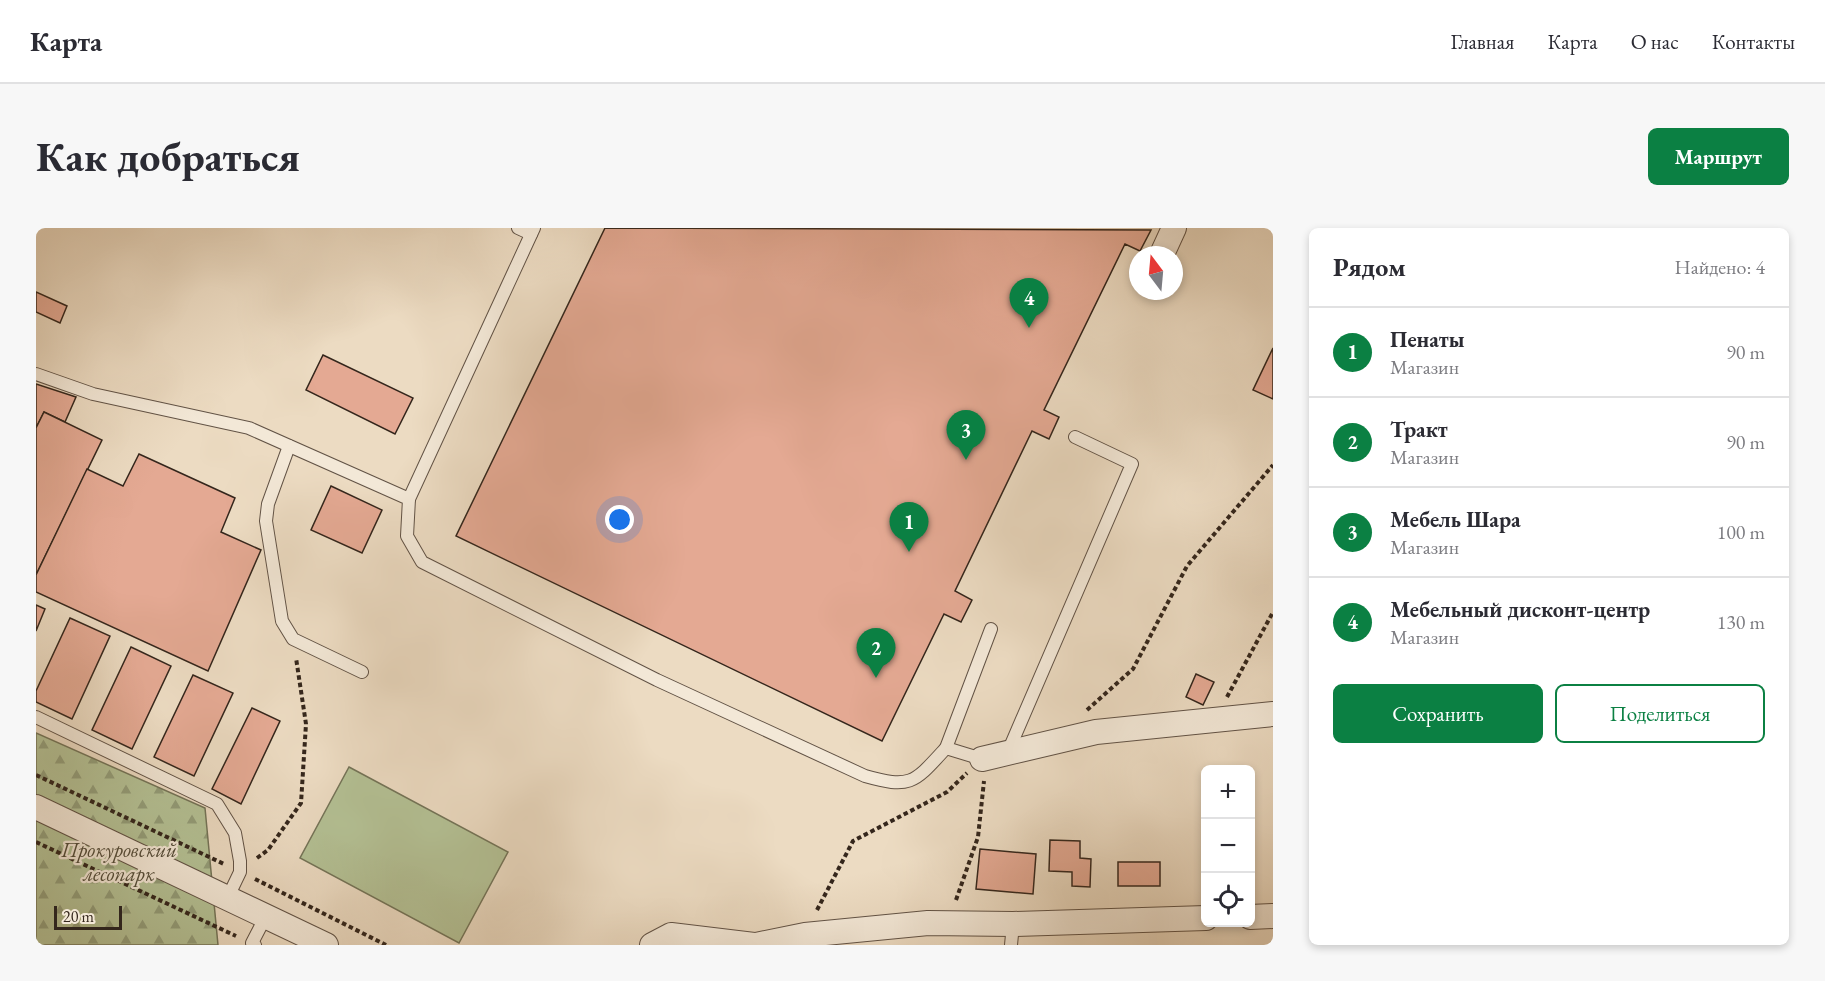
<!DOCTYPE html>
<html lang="ru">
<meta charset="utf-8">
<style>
:root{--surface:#fff;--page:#f7f7f7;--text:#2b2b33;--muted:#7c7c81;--line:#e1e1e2;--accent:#0b8043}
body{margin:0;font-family:"EB Garamond",serif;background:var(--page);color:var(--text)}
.controls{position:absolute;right:18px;bottom:18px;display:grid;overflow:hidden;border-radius:9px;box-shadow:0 3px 9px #0003}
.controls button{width:54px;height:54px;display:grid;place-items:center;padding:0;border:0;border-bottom:2px solid var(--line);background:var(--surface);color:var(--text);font:30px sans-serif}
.compass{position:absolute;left:1093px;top:18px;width:54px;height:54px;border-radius:50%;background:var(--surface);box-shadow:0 3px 9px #0003;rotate:344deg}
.scale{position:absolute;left:18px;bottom:15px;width:68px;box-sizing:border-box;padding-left:6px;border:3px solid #34261c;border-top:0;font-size:16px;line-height:21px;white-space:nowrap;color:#34261c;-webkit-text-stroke:4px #f3e8d7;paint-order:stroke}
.you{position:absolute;left:584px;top:292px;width:21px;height:21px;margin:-15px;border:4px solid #fff;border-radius:50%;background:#1a73e8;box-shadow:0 0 0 9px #1a73e833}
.badge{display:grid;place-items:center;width:39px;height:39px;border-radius:50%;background:var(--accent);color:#fff;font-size:20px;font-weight:700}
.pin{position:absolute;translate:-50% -50px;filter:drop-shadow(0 2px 3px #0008)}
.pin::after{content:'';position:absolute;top:32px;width:21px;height:18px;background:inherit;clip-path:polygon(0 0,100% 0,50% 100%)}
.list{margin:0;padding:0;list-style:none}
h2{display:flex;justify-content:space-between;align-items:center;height:78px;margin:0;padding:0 24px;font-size:26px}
h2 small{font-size:20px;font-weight:400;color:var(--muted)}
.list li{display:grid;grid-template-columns:39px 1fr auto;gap:18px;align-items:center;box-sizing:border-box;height:90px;padding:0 24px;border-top:2px solid var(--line)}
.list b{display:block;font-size:22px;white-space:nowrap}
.list p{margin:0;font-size:20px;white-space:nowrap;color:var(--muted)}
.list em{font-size:20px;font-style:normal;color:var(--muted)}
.actions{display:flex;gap:12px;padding:18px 24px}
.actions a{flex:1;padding:14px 0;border:2px solid var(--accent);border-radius:9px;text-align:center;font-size:21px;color:var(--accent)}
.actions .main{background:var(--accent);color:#fff}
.icon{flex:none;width:33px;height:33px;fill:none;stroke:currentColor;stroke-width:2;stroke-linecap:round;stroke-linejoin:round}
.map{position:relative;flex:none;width:1237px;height:717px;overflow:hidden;border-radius:9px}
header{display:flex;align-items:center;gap:36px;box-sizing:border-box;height:84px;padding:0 30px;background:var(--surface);border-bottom:2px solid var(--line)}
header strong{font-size:28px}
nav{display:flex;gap:33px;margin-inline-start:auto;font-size:21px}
.intro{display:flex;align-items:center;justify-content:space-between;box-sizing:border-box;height:144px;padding:0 36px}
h1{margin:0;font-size:42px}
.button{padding:15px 27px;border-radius:9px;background:var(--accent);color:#fff;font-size:21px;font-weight:700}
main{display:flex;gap:36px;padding:0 36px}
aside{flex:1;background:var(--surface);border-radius:9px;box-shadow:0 3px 9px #0003}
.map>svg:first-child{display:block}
</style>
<header>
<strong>Карта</strong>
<nav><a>Главная</a><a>Карта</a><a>О нас</a><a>Контакты</a></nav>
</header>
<div class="intro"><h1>Как добраться</h1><a class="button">Маршрут</a></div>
<main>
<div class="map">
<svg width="1237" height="717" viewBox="0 0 1237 717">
<defs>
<pattern id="forest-firs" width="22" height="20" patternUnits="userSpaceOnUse" patternTransform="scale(1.5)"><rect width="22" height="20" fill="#b4c195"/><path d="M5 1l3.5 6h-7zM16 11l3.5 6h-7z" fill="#939d79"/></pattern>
</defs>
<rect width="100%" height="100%" fill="#ecdbc2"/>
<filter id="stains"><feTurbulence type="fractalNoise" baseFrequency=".00333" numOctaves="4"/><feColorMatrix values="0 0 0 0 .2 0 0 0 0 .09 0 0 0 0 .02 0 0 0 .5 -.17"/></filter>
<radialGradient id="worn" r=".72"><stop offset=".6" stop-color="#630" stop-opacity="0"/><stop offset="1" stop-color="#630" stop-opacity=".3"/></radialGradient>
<!-- green -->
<path fill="#b4c195" stroke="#747458" stroke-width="1.5" d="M313 539 472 624 423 715 264 630Z"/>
<!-- forest -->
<path fill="url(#forest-firs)" stroke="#747458" stroke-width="1.5" d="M0 505 169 580 182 717H0Z"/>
<!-- building -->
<g fill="#e4a993" stroke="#34261c" stroke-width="1.5">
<path d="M569 0 1115 2 1104 23 1089 16 1008 182 1023 189 1013 211 996 203 919 363 936 372 925 394 908 386 846 513 420 308Z"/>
<path d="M0 64 31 78 24 95 0 84Z"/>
<path d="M1237 120V171L1217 162Z"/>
<path d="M287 127 377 170 359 206 270 162Z"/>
<path d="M0 156 40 169 29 194 8 184 0 200Z"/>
<path d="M8 184 66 212 0 347V200Z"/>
<path d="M103 226 199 270 185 304 225 322 172 443 0 364V347L51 241 87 258Z"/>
<path d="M295 258 346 282 326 325 275 302Z"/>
<path d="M0 377 9 381 0 403Z"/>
<path d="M34 390 74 408 36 491 0 474V463Z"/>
<path d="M95 419 135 438 96 521 56 502Z"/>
<path d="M1160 446 1178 454 1167 477 1150 469Z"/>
<path d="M157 447 197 465 158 548 118 529Z"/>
<path d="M216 480 244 493 205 576 176 561Z"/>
<path d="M1014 612 1044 613V630L1055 631 1054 659 1036 658V644L1013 643Z"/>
<path d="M944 621 1000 626 997 666 940 661Z"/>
<rect x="1082" y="634" width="42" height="24"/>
</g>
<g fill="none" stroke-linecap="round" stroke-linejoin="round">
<!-- service casing -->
<g stroke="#625346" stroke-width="14">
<g id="service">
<path d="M482 0 495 6"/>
<path d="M0 146 57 166 213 200 373 271 371 308 386 334 621 452 829 548C875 561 878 555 910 520"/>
<path d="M253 218 232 276 230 293 246 393 257 411 326 444"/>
<path d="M373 271 498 0"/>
<path d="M0 489 181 576 199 605 204 633V644L192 669"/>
<path d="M971 526 1096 236 1039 209"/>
<path d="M946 531 910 520 955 401"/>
<path d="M219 717 216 715 230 688"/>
<path d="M975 717 977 696"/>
</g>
</g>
<!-- minor casing -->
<g stroke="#625346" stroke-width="26">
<g id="minor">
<path d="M1127 24 1138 0"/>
<path d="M946 531 1060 504 1237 486"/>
<path d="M0 579 290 717"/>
<path d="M1214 689 1237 688"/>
<path d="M616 717 635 707 718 717"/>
<path d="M720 717 769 707 892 695 977 696 1170 690"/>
</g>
</g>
<!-- path -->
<g stroke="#34261c" stroke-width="4" stroke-dasharray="4.5 3" stroke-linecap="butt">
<path d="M1191 469 1237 384"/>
<path d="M1051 482 1097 441 1151 338 1237 237"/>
<path d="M0 547 188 636"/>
<path d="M0 614 200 708"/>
<path d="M221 630 232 622 265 575 270 496 260 430"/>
<path d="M219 651 350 717"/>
<path d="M920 672 942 609 948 553"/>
<path d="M781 682 817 613 911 564 931 545"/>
</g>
<!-- service -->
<use href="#service" stroke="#f3e8d7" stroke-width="12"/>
<!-- minor -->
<use href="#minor" stroke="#f3e8d7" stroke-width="24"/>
</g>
<g text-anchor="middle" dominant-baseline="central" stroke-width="4.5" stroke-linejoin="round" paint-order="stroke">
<!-- park labels -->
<g font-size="21" font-style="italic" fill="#544d3a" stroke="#f3e8d7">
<text x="83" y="621">Прокуровский<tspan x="83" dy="24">лесопарк</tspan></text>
</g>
</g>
<rect width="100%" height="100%" filter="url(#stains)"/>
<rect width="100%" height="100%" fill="url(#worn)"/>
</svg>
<div class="controls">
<button>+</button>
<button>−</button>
<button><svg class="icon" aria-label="locate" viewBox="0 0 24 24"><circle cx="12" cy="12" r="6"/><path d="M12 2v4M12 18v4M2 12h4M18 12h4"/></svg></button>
</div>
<svg class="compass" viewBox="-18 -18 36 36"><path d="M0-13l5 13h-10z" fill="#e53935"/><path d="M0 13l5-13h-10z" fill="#7c7c81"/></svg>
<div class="scale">20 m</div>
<div class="you"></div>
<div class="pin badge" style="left:873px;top:324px">1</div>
<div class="pin badge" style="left:840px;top:450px">2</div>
<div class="pin badge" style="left:930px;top:232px">3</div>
<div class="pin badge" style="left:993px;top:100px">4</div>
</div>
<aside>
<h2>Рядом<small>Найдено: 4</small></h2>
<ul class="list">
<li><span class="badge">1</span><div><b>Пенаты</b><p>Магазин</p></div><em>90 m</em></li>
<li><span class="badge">2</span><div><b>Тракт</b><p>Магазин</p></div><em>90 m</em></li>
<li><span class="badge">3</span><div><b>Мебель Шара</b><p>Магазин</p></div><em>100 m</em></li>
<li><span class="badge">4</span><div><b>Мебельный дисконт-центр</b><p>Магазин</p></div><em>130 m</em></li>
</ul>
<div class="actions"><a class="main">Сохранить</a><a>Поделиться</a></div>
</aside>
</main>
